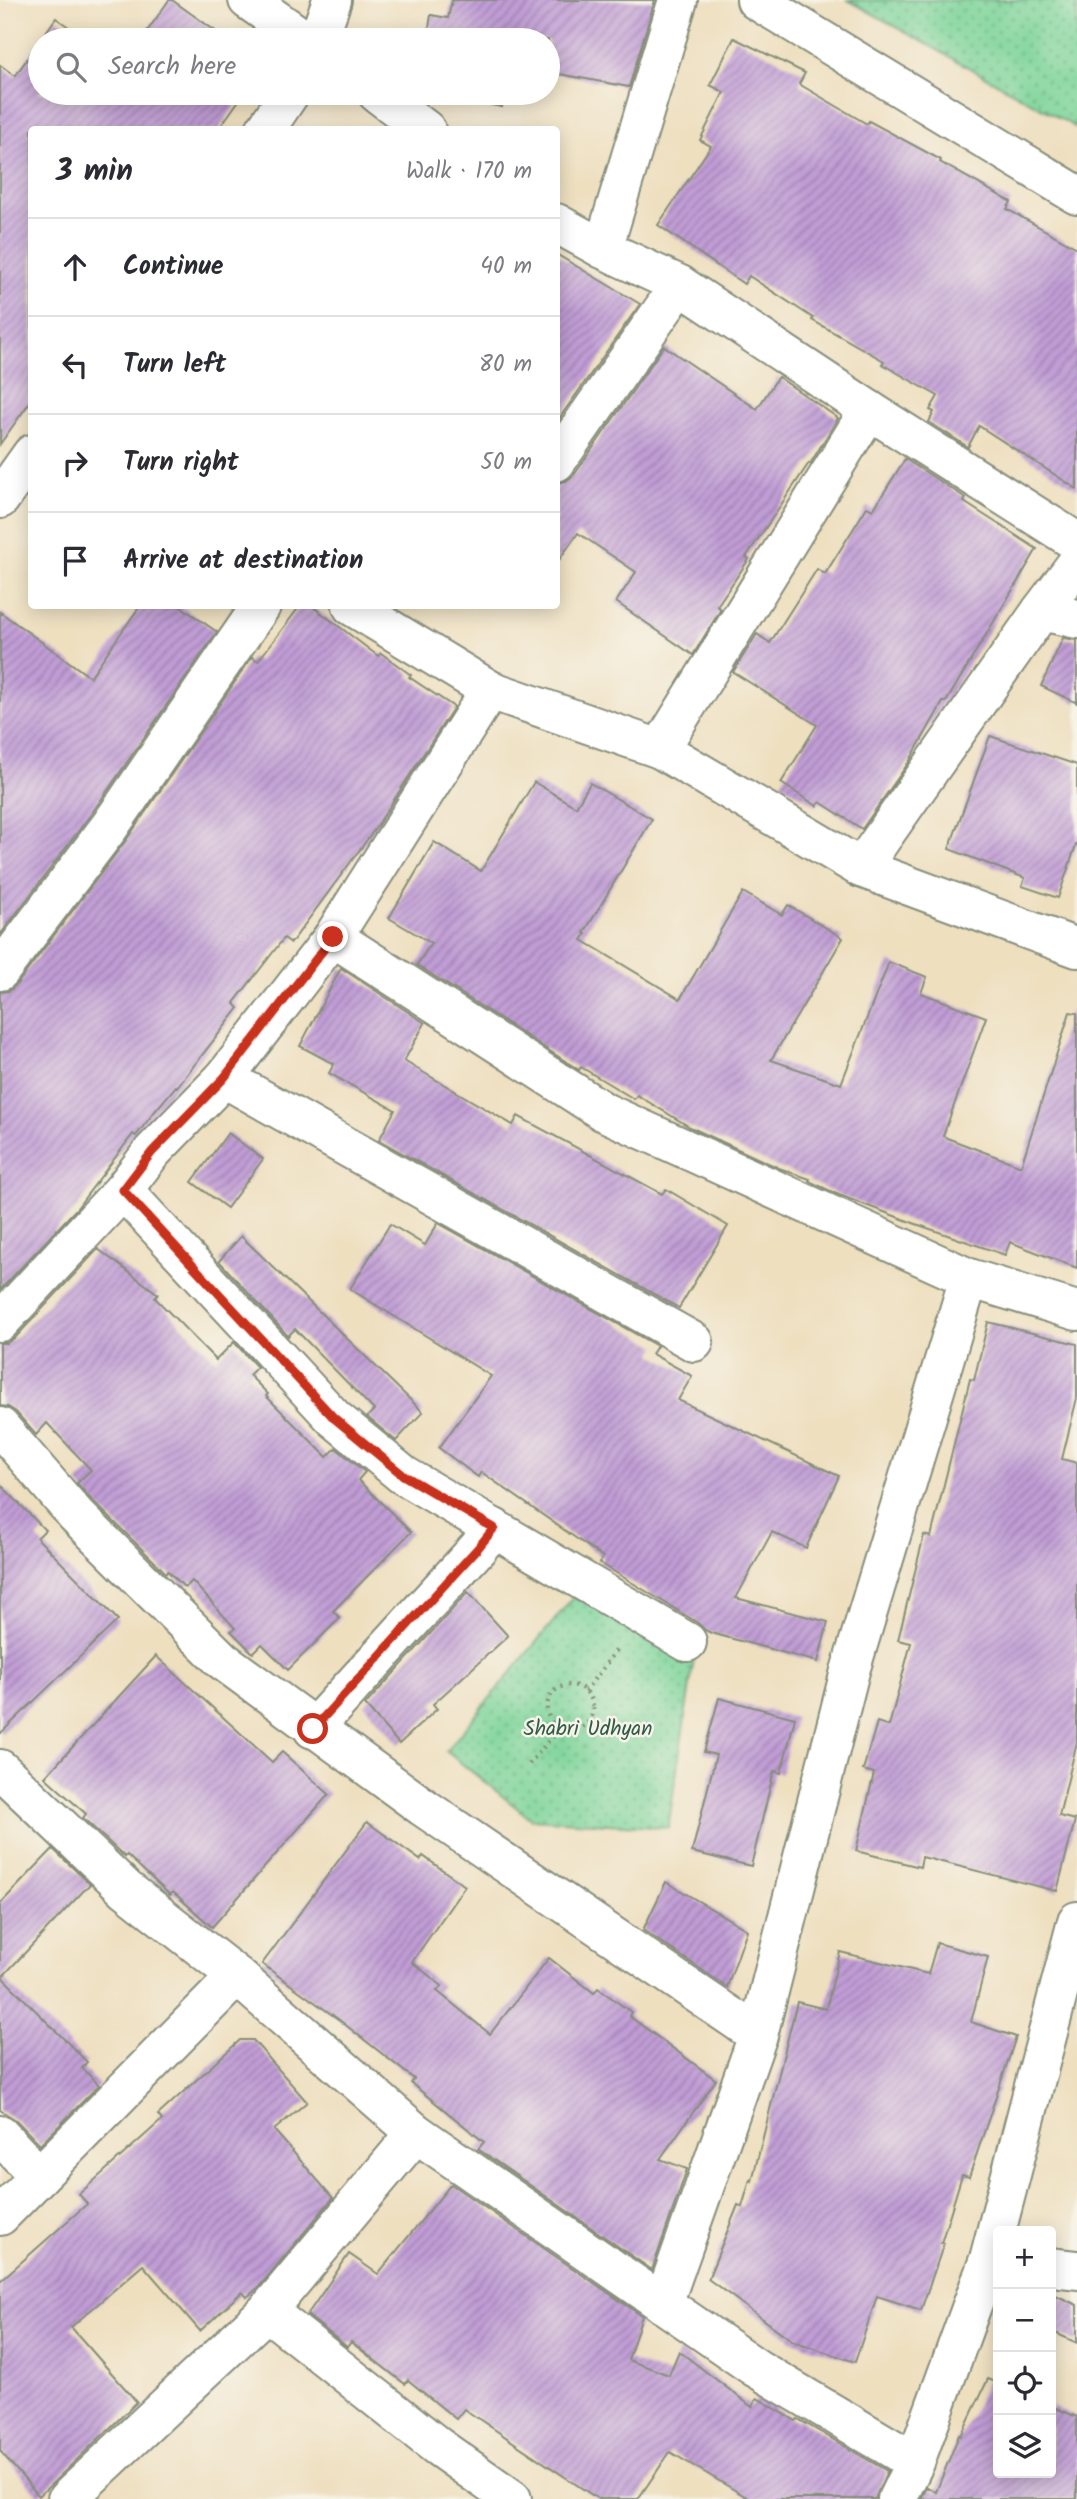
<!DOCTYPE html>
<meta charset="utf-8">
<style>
:root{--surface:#fff;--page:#f2f2f3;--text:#2b2b33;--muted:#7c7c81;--line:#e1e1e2}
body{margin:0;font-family:Kalam,sans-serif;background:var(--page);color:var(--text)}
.controls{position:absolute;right:21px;bottom:21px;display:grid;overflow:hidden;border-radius:7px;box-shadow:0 4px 18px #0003}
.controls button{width:63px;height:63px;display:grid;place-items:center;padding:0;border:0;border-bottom:2px solid var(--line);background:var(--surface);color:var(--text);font:35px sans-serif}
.stop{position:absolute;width:21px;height:21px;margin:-16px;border:5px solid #c8321e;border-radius:50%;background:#fff}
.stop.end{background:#c8321e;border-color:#fff;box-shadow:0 2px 7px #0008}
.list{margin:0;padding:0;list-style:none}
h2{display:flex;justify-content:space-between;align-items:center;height:91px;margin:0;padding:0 28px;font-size:30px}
h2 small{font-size:23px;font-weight:400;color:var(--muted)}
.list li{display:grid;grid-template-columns:46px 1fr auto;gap:21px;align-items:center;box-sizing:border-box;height:98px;padding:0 28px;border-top:2px solid var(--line)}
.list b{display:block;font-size:26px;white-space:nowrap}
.list em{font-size:23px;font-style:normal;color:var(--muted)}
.icon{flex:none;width:38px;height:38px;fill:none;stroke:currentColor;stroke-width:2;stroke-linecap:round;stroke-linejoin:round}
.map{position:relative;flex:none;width:1077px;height:2499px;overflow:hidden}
.search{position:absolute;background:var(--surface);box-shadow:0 4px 18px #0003;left:28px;top:28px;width:532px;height:77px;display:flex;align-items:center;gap:18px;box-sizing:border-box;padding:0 24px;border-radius:38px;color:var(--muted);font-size:26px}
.panel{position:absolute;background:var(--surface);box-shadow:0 4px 18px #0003;left:28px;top:126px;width:532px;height:483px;border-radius:7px}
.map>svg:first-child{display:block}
</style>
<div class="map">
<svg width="1077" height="2499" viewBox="0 0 1077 2499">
<defs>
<pattern id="park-dots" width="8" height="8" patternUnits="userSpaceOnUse" patternTransform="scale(1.75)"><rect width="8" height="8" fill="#7bd499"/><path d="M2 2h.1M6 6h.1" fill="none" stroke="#64ad7e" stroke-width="1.8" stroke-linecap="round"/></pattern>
<pattern id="building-hatch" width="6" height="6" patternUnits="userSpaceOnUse" patternTransform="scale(1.75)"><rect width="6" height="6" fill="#c19dd6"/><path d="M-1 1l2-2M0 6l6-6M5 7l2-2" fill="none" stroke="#9c81ae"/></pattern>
</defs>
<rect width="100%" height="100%" fill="#f7f3e8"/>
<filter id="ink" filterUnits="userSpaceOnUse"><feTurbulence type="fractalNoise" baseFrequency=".0143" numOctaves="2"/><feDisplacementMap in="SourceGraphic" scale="14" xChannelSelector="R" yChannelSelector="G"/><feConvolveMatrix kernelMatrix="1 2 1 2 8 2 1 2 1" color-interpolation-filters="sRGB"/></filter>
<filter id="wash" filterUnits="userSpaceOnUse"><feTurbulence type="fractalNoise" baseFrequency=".00686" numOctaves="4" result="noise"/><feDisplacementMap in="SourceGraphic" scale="28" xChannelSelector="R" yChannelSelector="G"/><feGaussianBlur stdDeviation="1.57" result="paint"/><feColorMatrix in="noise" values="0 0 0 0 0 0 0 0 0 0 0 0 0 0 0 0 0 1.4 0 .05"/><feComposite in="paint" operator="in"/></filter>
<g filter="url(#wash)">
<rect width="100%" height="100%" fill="#eedfbf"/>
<!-- park -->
<g fill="url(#park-dots)" stroke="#4d8866" stroke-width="2">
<path d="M848 0H1077V128Z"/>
<path d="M581 1588 696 1646 668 1828 531 1819 446 1751Z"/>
</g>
<g id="blocks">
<!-- building -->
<g fill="url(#building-hatch)">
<path d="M169 0H172L228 40H141Z"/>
<path d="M452 0H655L629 87 548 72V40H427L431 15 448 18Z"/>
<path d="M56 18 87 40H40V93H244L218 130H32V399L0 444V65L15 76Z"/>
<path d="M734 38 805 73 799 84 867 124 869 121 941 160 940 162 1011 202 1007 209 1077 248V489L979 426 968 447 929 422 934 412 930 410 938 396 882 364 884 361 812 320 813 318 749 276 744 284 658 225 711 146 700 140 724 92 710 85Z"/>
<path d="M432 93H505L502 107Z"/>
<path d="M556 254 640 304 556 423Z"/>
<path d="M664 346 757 409 778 377 838 418 810 464 809 463 746 557 749 559 717 606 721 609 693 655 616 602 636 572 578 533 556 564V483L566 481 574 475Z"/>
<path d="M905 459 966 498 964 502 1037 549 946 702H943L909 762 862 829 820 802 817 806 781 783 817 725 733 672 757 634 770 643 817 569 825 574 867 507 873 510Z"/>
<path d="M140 606H180L217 632 92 813 0 935V612L90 677Z"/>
<path d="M300 606H312L378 656 381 653 411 675 409 677 454 707 375 829 291 943 284 938 234 1003 239 1008 177 1087 176 1086 155 1111 136 1136 133 1134 77 1208 0 1290V992L9 991 17 984 127 839 252 657 258 661Z"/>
<path d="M1063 638 1077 640V703L1041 686Z"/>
<path d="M990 736 1077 765V842L1058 898 1022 886 1025 878 949 849Z"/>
<path d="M534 782 576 807 590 783 652 819 584 933 586 934 582 940 680 999 743 892 782 915 788 905 843 938 771 1060 841 1084 889 962 927 977 921 993 986 1017 943 1136 947 1138 1021 1166 1070 1012 1077 1013V1268L1010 1242 1005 1255 916 1224 839 1195 809 1181 810 1179 779 1168 690 1127 637 1095 634 1099 581 1067 579 1070 417 965 431 943 389 918 434 842 481 871Z"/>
<path d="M341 968 425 1023 404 1061 513 1125 518 1116 662 1194 666 1189 728 1226 679 1308 379 1140 395 1110 329 1073 334 1064 300 1046Z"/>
<path d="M228 1133 263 1159 227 1208 192 1182Z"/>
<path d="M438 1223 657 1346 652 1354 692 1376 678 1400 839 1476 806 1548 772 1532 736 1598 828 1622 818 1662 711 1633 705 1630 698 1623 600 1563 603 1557 481 1472 478 1477 439 1448 491 1376 350 1289 390 1224 425 1245Z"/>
<path d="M241 1236 423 1412 396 1441 367 1417 374 1410 295 1329 288 1336 219 1261Z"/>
<path d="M98 1249 158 1294 155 1298 216 1360 234 1342 257 1367 249 1375 268 1394 266 1396 327 1457 336 1448 365 1472 358 1480 411 1532 333 1611 340 1618 288 1670 262 1644 253 1653 231 1631 235 1628 192 1581 185 1588 168 1571 166 1573 91 1499 77 1483 91 1470 47 1423 36 1435 16 1412 8 1407 0 1406V1343H7L16 1337Z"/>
<path d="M988 1322 1077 1344V1398L1062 1459 1077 1463V1742L1059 1816 1075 1820 1057 1891 922 1857 920 1867 856 1851 874 1773 863 1770 877 1722 889 1726 911 1643 898 1640 924 1535 931 1537 970 1379 974 1380Z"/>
<path d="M0 1484 45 1530 37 1538 118 1620 0 1734Z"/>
<path d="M468 1592 508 1636 433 1704 437 1709 399 1744 365 1705Z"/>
<path d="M156 1656 272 1762 282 1752 329 1794 212 1927 173 1892 170 1895 127 1855 125 1857 83 1818 86 1814 45 1777Z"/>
<path d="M719 1698 795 1718 781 1773 774 1771 751 1866 692 1852 716 1755 704 1752Z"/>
<path d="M367 1822 420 1860 423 1856 465 1886 412 1962 442 1986 437 1991 490 2034 549 1958 594 1993 598 1988 631 2012 629 2016 716 2080 660 2159 687 2169 652 2270 478 2149 484 2142 411 2083 414 2079 338 2019 262 1964Z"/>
<path d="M53 1849 90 1884 2 1977 87 2062 82 2068 99 2085 40 2145 16 2120 0 2110V1904Z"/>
<path d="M666 1882 747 1930 727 1987 643 1930Z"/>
<path d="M937 1943 988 1957 971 2022 1016 2037 969 2177 962 2175 941 2243H944L921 2310 877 2296 855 2362 793 2341 708 2279 738 2205 742 2207 750 2180 752 2181 797 2002 826 2009 840 1952 928 1974Z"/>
<path d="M240 2040H253L307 2102 274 2130 333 2198 259 2287 247 2297 242 2292 200 2331 143 2265 71 2327 137 2402 39 2496 0 2451V2281L87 2204 79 2194 162 2120 158 2115Z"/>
<path d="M451 2184 642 2316 628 2360 669 2375 679 2351 752 2407 757 2398 796 2421 798 2419 887 2471 875 2499H750L670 2452 638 2499H598L464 2409 456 2419 408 2380 405 2384 351 2342 347 2347 307 2315 349 2254 378 2274Z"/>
<path d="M1051 2293 1077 2305V2343L1051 2331Z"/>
<path d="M988 2379 998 2383V2473H1051V2406L1077 2417V2499H921L927 2487 936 2492 959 2435 961 2436Z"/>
</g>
</g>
</g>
<g filter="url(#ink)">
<use href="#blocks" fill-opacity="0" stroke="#868e7a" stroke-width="2"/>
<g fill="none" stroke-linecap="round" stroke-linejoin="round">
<!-- minor casing -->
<g stroke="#868e7a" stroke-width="42">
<g id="minor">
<path d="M248 0 305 40"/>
<path d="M756 0 1077 195"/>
<path d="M377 93 426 130"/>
<path d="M556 223 603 249 680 285 869 410 1077 542"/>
<path d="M603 249 678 0"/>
<path d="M556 462 680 285"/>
<path d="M352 606 490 690 660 749 861 868 1077 948"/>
<path d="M1041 611 1077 619"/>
<path d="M660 749 869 410"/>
<path d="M861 868 1041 611 1077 563"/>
<path d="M333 937 604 1112 969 1278 1077 1311"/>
<path d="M0 971 110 826 261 606"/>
<path d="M224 1078 694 1342"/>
<path d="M123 1190 334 1418 403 1475 687 1642"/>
<path d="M0 1322 123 1190 152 1152 224 1078 333 937 490 690"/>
<path d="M0 1427 76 1515 222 1660 423 1807 758 2035"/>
<path d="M313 1729 478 1548 494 1528"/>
<path d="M0 1769 126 1889 237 1976 416 2133 756 2368 915 2462"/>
<path d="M0 2135 39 2176"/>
<path d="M0 2216 237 1976"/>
<path d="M1051 2267 1077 2270"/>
<path d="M663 2304 758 2035 850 1671 969 1278"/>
<path d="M267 2311 437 2446 512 2499"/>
<path d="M67 2499 267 2311 416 2133"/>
<path d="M897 2499 915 2462 989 2259 1077 1921"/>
</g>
</g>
<!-- tertiary casing -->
<g stroke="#868e7a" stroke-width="42">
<g id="tertiary">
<path d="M318 40 332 0"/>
<path d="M265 130 290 93"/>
<path d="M0 499 32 454"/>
</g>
</g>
<!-- path -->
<g stroke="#868e7a" stroke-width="4.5" stroke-dasharray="2 5" stroke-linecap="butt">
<circle cx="570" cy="1708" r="23"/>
<path d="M585 1691 619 1647"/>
<path d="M529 1764 560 1728"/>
</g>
<!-- minor -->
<use href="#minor" stroke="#fff" stroke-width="38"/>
<!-- tertiary -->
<use href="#tertiary" stroke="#fff" stroke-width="38"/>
</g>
</g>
<g fill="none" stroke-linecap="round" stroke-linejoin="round" filter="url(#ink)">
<!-- route -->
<path stroke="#c8321e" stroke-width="9" d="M313 1729 478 1548 494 1528 403 1475 334 1418 123 1190 152 1152 224 1078 333 937"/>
</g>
<g text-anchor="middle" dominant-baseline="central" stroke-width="5" stroke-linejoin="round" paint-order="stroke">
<!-- park labels -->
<g font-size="21" fill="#315b48" stroke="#f7f3e8">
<text x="588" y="1729">Shabri Udhyan</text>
</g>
</g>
</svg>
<div class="controls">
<button>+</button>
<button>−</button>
<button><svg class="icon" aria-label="locate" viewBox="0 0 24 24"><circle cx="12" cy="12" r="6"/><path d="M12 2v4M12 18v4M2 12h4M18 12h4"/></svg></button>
<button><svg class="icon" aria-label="layers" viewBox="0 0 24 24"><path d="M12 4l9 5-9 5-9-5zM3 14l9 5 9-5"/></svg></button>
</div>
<div class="stop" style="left:313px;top:1729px"></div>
<div class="stop end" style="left:333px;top:937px"></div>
<div class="search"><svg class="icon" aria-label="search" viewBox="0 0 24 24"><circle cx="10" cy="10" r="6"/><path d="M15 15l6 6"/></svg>Search here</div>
<section class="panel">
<h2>3 min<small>Walk · 170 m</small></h2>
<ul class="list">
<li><svg class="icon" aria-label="ahead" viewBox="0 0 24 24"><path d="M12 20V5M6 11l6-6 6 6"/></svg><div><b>Continue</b></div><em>40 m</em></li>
<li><svg class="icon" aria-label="left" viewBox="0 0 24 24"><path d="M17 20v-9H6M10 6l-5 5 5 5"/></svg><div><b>Turn left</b></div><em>80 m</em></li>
<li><svg class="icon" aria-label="right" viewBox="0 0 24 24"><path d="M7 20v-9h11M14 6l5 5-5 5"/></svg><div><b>Turn right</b></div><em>50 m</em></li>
<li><svg class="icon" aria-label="arrive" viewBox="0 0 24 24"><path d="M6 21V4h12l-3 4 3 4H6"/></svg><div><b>Arrive at destination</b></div></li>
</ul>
</section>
</div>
